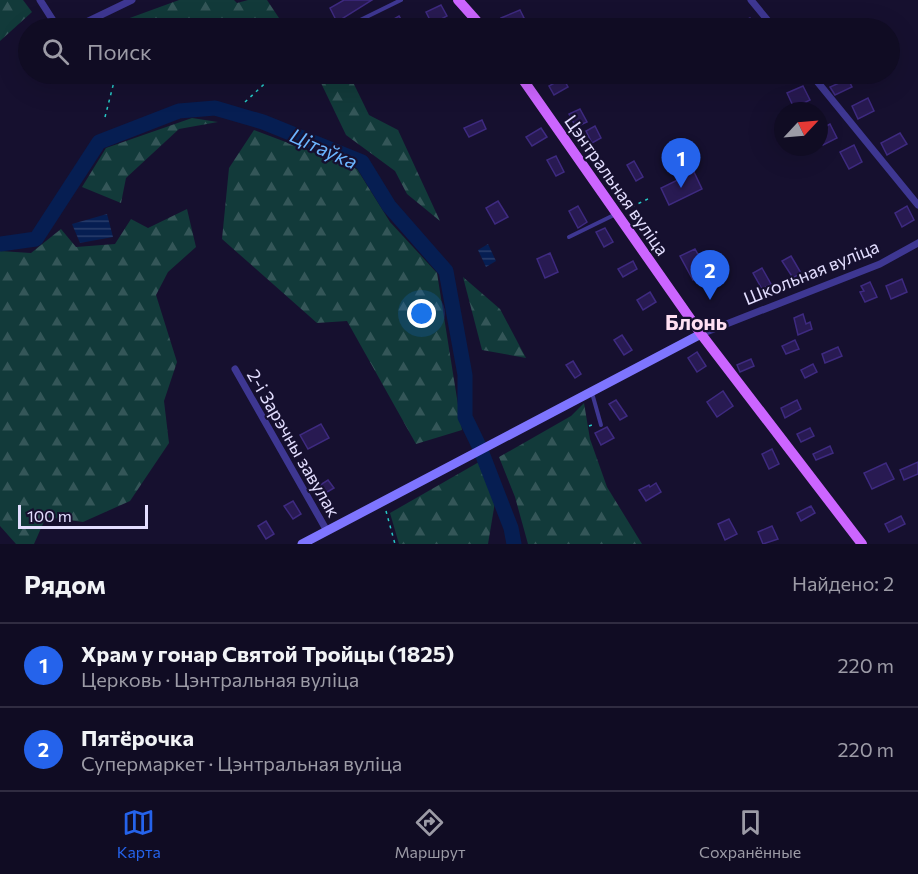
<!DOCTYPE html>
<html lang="ru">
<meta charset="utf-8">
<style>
:root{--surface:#100c23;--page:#19152b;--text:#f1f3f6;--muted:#9c9ba6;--line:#302c41;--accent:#2563eb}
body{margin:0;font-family:Commissioner,sans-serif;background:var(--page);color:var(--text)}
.compass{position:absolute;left:774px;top:102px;width:54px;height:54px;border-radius:50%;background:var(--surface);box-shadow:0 6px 24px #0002;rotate:64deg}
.scale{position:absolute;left:18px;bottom:15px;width:130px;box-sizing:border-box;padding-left:6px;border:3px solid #e3deff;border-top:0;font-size:16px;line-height:21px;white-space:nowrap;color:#e3deff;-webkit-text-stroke:4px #16102f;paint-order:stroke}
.you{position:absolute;left:422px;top:314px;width:21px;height:21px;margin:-15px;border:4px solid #fff;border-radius:50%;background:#1a73e8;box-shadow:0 0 0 9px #1a73e833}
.badge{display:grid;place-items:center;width:39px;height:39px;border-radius:50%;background:var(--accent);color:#fff;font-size:20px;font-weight:700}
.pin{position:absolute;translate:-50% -50px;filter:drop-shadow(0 2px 3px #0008)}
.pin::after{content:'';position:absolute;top:32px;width:21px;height:18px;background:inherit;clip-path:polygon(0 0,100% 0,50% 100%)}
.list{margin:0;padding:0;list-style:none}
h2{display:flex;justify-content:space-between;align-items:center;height:78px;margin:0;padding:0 24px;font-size:26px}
h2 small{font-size:20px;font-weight:400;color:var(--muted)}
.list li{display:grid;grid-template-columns:39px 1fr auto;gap:18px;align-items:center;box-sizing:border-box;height:84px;padding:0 24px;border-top:2px solid var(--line)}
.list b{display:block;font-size:22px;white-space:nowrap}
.list p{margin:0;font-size:20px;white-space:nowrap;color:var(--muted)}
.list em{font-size:20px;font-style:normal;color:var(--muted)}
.icon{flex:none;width:33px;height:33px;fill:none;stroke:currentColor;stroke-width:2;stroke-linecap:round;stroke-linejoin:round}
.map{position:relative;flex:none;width:918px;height:544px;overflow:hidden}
.search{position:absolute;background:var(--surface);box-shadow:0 6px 24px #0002;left:18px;right:18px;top:18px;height:66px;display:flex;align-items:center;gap:15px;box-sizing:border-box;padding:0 21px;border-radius:33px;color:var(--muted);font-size:22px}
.sheet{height:246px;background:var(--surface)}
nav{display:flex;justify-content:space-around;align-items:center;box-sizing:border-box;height:84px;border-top:2px solid var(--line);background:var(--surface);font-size:16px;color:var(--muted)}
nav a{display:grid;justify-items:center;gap:3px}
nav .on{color:var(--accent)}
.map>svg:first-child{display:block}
</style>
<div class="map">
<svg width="918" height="544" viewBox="0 0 918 544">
<defs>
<pattern id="forest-firs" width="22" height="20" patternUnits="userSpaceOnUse" patternTransform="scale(1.5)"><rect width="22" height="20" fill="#123a3a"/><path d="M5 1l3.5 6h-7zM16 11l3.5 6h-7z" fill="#345658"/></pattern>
<pattern id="water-rules" width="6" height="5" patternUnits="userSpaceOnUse" patternTransform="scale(1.5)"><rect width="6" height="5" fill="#061e52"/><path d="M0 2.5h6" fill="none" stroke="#2a3e6c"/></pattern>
</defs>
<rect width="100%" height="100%" fill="#16102f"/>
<!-- forest -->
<g fill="url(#forest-firs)">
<path d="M0 0H23L32 12 0 41Z"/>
<path d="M179 0H234L237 3 248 0H267L281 21 262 28H150L127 19Z"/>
<path d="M350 76 369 115 398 130 440 221 407 194 395 171 346 135 321 83Z"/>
<path d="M192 118 218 122 179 129 126 178 121 203 82 187 106 148Z"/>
<path d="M254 130 357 169 390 222 437 273 462 430 416 444 347 321 317 323 222 239 229 168Z"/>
<path d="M187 209 196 247 168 272 156 295 177 362 164 401 169 443 130 501 83 522 46 517 34 544H16L0 526V251L31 253 61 229 76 247 115 244 131 219 148 228Z"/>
<path d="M463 277 500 309 526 358 482 350Z"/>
<path d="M584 403 590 439 607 487 642 544H528L515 497 499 457 571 416Z"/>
<path d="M479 462 495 502 488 544H399L390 513Z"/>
</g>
<!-- water -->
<g fill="url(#water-rules)">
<path d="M107 214 113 237 80 243 72 224Z"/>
<path d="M488 244 496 261 486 267 478 250Z"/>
</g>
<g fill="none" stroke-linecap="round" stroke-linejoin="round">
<!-- river -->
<path stroke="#061e52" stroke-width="15" d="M0 244 36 239 99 142 179 111 215 108 263 122 362 162 389 206 446 271 465 375V417L480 448 511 528 514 544"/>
</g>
<!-- building -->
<g fill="#281a52" stroke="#3e2a80" stroke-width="1.5">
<path d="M344 0H372L337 22 330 8Z"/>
<path d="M441 5 447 16 432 24 426 12Z"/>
<path d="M520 10 524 18 505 27 501 18Z"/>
<path d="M399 16 406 28H390L387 23Z"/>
<path d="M750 18 755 28H728Z"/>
<path d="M563 78 568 87 554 95 549 86Z"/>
<path d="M848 79 852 87 835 95 830 87Z"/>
<path d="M803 86 810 100 794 108 787 93Z"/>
<path d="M868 98 874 111 858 119 852 106Z"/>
<path d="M580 109 587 122 576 127 569 114Z"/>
<path d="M482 120 486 129 469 137 464 128Z"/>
<path d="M830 124 837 138 823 145 819 137V130Z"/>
<path d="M595 126 601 138 592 143 586 131Z"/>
<path d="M541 128 547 137 532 146 526 137Z"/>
<path d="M900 133 907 144 887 155 881 143Z"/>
<path d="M854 145 862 162 849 169 840 152Z"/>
<path d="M556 156 564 172 556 176 547 160Z"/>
<path d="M634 161 643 177 636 181 627 165Z"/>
<path d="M694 172 702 189 669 205 661 188Z"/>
<path d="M498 201 508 217 495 224 486 208Z"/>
<path d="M578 206 587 222 578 228 569 211Z"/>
<path d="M907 206 914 220 902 227 895 213Z"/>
<path d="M605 228 613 242 604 247 596 232Z"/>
<path d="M695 249 708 272 693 280 680 256Z"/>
<path d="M550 253 558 272 545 278 537 259Z"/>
<path d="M791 256 801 273 793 278 782 261Z"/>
<path d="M633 261 637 269 623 277 618 269Z"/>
<path d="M762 268 771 284 762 289 753 273Z"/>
<path d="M902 279 907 292 891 299 886 286Z"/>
<path d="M870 282 877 297 865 302 860 292 864 291 861 286Z"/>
<path d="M650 292 656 302 643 310 637 300Z"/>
<path d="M803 314 806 324 810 322 812 329 798 335 794 318Z"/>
<path d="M622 335 632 350 624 355 614 340Z"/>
<path d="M795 340 799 349 786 354 782 346Z"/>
<path d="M838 347 842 356 825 363 822 354Z"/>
<path d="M697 352 706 366 697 372 688 358Z"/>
<path d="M751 359 754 366 740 372 737 365Z"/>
<path d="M573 361 581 374 575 378 566 365Z"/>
<path d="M813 364 817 372 805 378 801 370Z"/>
<path d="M723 391 733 406 717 417 707 402Z"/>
<path d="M616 400 627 416 620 420 609 404Z"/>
<path d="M797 400 801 409 785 418 781 408Z"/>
<path d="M321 424 329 438 308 449 300 435Z"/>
<path d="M607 427 614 438 601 445 595 433Z"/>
<path d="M810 428 814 436 801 442 797 434Z"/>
<path d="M830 446 833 453 816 460 813 454Z"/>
<path d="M772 449 779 464 769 469 762 454Z"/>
<path d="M918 462V474L904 480 900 470Z"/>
<path d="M886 463 894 479 872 489 864 473Z"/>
<path d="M328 480 334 488 322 495 317 487Z"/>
<path d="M656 483 661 492 646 501 639 490 649 485 650 487Z"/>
<path d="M293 501 301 514 293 519 284 506Z"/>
<path d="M811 506 815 513 801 521 797 513Z"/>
<path d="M901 516 905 524 889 532 885 524Z"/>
<path d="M729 519 737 534 725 540 718 524Z"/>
<path d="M266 521 274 534 266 539 258 526Z"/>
<path d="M772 526 778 539 763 544 758 532Z"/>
</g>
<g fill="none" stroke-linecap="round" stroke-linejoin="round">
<!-- path -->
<g stroke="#26cbc8" stroke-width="1.5" stroke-dasharray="3 4.5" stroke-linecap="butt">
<path d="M245 102 275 74"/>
<path d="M105 117 116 74"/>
<path d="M625 210 652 197"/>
<path d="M589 426 595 424"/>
<path d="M386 511 395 544"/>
</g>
<!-- lane -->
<g stroke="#3e3792" stroke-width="4">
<path d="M344 28 401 0"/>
<path d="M569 237 616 214"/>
<path d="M592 393 601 425"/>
</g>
<!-- street -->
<g stroke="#3e3792" stroke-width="7">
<path d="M40 0 54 22 63 28"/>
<path d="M751 0 774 28"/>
<path d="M74 28 132 0"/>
<path d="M811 74 918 205"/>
<path d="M701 334 880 264 918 243"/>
<path d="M235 369 327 531"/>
</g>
<!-- secondary -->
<path stroke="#7e75ff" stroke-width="9" d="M302 544 701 334"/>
<!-- primary -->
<g stroke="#cc65ff" stroke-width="10">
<path d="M458 0 483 28"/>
<path d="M519 74 701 334 862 544"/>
</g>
</g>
<g text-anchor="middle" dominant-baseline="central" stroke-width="4.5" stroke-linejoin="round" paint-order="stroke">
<!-- street labels -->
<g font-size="18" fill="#e3deff" stroke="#16102f">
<text transform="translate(617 185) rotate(55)">Цэнтральная вуліца</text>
<text transform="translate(811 272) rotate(-22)">Школьная вуліца</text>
<text transform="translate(294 443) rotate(60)">2-і Зарэчны завулак</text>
</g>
<!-- water labels -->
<g font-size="20" font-style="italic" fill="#6cb5ff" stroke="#16102f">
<text transform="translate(324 148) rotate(24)">Цітаўка</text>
</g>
<!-- quarter labels -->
<g font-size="21" font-weight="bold" fill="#ffe0f2" stroke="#16102f">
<text x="696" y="321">Блонь</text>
</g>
</g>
</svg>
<svg class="compass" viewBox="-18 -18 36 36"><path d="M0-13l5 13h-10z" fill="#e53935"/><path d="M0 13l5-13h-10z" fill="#9c9ba6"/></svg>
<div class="scale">100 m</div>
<div class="you"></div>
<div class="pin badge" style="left:681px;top:188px">1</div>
<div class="pin badge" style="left:710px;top:300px">2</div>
<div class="search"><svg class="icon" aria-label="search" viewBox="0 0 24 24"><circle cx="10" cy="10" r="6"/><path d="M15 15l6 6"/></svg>Поиск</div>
</div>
<section class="sheet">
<h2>Рядом<small>Найдено: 2</small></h2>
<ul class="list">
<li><span class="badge">1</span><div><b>Храм у гонар Святой Тройцы (1825)</b><p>Церковь · Цэнтральная вуліца</p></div><em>220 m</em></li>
<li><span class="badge">2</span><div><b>Пятёрочка</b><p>Супермаркет · Цэнтральная вуліца</p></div><em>220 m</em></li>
</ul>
</section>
<nav>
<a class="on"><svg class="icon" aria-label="map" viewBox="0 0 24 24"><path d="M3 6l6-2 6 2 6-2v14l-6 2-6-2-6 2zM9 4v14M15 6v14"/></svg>Карта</a>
<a><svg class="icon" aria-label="directions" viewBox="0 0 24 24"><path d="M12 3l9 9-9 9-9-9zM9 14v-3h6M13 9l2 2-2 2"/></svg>Маршрут</a>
<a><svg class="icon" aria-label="saved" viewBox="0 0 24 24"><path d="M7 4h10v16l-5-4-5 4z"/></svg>Сохранённые</a>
</nav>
